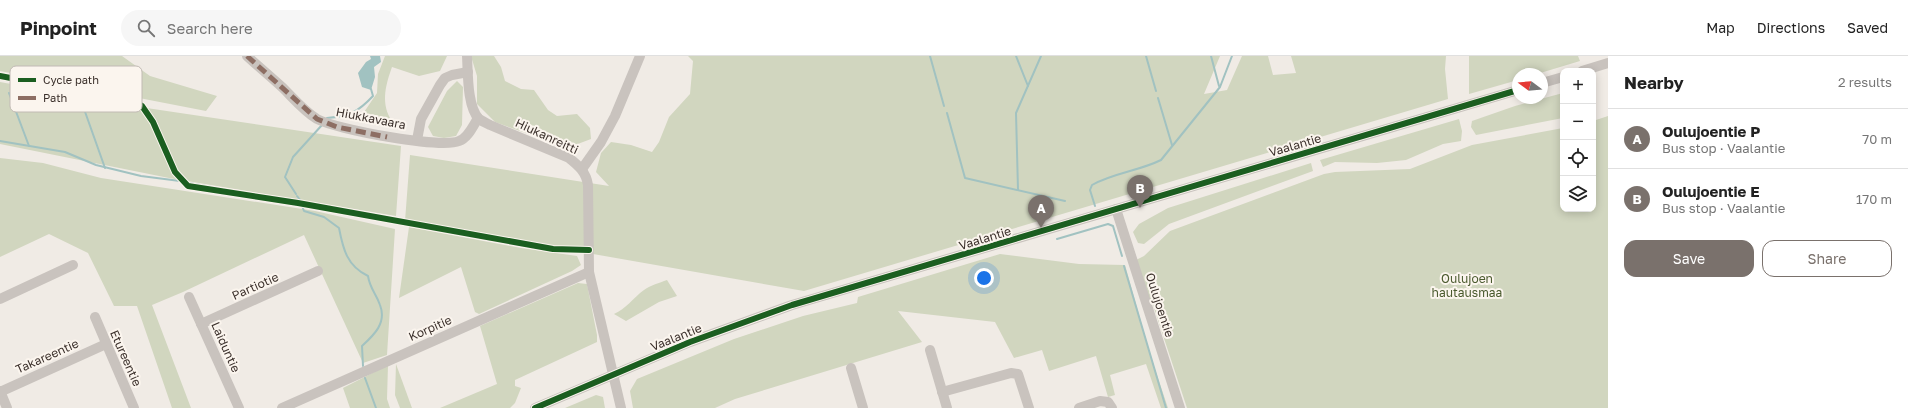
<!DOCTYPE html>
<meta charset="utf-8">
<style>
:root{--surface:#fff;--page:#f6f6f6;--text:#222;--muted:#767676;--line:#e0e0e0;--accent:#7a716c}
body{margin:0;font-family:"Golos Text",sans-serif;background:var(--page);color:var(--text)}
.controls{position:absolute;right:12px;top:12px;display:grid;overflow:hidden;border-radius:8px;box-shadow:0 2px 10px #0003}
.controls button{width:36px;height:36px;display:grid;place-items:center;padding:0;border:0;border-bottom:1px solid var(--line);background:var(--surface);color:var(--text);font:20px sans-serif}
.compass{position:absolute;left:1512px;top:12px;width:36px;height:36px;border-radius:50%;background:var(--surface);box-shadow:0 2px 10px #0003;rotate:286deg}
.you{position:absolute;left:984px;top:222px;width:14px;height:14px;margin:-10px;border:3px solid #fff;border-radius:50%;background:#1a73e8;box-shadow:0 0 0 6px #1a73e833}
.badge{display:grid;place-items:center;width:26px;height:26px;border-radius:50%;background:var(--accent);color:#fff;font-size:13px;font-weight:700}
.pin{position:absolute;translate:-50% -33px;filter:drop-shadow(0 1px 2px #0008)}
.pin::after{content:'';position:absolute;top:21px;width:14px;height:12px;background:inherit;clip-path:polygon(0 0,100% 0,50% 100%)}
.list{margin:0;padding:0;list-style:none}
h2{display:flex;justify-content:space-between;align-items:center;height:52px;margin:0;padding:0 16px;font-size:17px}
h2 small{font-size:13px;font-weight:400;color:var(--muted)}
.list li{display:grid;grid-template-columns:26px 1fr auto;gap:12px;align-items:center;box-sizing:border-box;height:60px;padding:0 16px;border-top:1px solid var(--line)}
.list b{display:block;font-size:15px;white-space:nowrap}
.list p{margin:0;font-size:13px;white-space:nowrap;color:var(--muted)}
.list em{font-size:13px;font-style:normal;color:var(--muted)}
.actions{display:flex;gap:8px;padding:12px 16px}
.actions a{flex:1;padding:9px 0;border:1px solid var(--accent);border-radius:12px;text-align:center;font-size:14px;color:var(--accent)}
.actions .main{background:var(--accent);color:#fff}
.icon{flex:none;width:22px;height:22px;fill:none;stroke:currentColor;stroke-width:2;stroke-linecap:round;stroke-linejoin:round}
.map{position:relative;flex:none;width:1608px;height:352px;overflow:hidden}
header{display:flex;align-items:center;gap:24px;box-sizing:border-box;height:56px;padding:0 20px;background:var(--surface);border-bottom:1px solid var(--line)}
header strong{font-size:19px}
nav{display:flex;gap:22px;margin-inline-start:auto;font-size:14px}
.search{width:280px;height:36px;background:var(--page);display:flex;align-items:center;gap:10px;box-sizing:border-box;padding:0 14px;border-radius:22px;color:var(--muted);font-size:15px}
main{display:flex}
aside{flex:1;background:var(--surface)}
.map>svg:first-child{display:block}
</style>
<header>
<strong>Pinpoint</strong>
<div class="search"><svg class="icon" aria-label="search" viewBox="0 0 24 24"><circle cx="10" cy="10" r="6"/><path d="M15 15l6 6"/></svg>Search here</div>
<nav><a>Map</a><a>Directions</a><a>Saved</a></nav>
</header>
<main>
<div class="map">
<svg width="1608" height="352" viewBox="0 0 1608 352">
<rect width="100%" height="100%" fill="#f0ebe5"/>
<!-- green -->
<g fill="#d1d6bf">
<path d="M0 0H122L150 20 217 40 206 55 0 15Z"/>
<path d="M385 0H447L440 15 419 20 392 11C386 28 381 45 390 62L387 71 358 65 377 37 378 18Z"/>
<path d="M471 0H494L501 11 505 25 521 33 534 34 548 54 557 60 577 58 590 72 591 83 575 89H559L495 66 477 48V20Z"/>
<path d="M688 0H1220L1204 38 1227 34 1242 0H1268L1273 19 1296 17 1291 0H1446L1445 13 1448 43 804 235 405 165 410 99 609 130 596 116 601 97 611 86 631 89 652 96 659 86 669 61 690 38 693 5Z"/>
<path d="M1469 0H1578L1580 5 1537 18H1518V24L1469 38Z"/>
<path d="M457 25 463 31 462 69 456 80 444 82 433 80 428 71 447 35Z"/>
<path d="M0 26 133 50 401 90 396 160 169 122 0 88Z"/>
<path d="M1563 37V62L1476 79 1471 71 1472 65 1515 50Z"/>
<path d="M1608 60V352H1187L1152 246 1149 245 1136 204 1144 200 1170 175 1324 118 1335 116 1410 113 1472 89 1563 72V153H1593V65Z"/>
<path d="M1459 63 1462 75 1461 85 1443 88 1406 104 1377 107 1335 106 1323 111 1320 104Z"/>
<path d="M0 102 43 107 101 122 315 155 395 173 387 299 363 307 304 179 183 236 152 249 191 352H172L137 250H114L88 197 49 178 0 201Z"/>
<path d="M1311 107 1313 115 1169 168 1144 188 1138 187 1133 176 1139 168 1168 152Z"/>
<path d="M409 171 521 192 577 200 581 209 572 215 479 258 475 256 461 211 399 242Z"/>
<path d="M1000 198 1079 208 1125 209 1151 301 1168 352H1161L1146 308 1110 319 1115 339 1108 341 1096 300 1049 315 1042 294 1014 302 995 266 898 255 922 286 735 343 715 352H633L630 335 637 323 734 283 803 260 857 247 858 241Z"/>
<path d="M667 224 677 240 659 246 626 265 614 258C626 253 633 242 644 234 651 229 659 227 667 224Z"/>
<path d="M578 227 587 228 597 279V286L515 324V330L521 332 515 347 510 352H440L497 328 480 270Z"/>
<path d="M396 308 412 352H400L395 339Z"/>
<path d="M388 309 387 343 390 352H350L343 332Z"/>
<path d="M596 339 603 341 605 352H565Z"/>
</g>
<!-- water -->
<path fill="#a1c2c1" d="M370 0H380L381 6 374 11 375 21 371 34 362 31 358 17 366 6 371 3Z"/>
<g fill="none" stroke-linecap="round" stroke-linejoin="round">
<!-- stream -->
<g stroke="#a1c2c1" stroke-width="2">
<path d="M930 0 944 50"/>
<path d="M1016 0 1028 30"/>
<path d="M1146 0 1156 35"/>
<path d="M1211 0 1219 30"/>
<path d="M78 36 105 112"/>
<path d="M9 37 29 90"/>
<path d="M1158 42 1172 89"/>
<path d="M947 57 965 122 1065 145"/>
<path d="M327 62C350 60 358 56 373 40L371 33"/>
<path d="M0 85 65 96 96 109 141 120 180 125"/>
<path d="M189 127 223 133"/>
<path d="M1018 134 1016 57 1041 0"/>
<path d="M296 138 285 121 293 101 322 69"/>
<path d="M297 140 301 145"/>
<path d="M302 150 304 155 324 161 339 172C343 193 347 210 368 220 370 233 376 237 380 249 387 267 374 279 362 290L363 310"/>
<path d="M1095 150 1090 134 1092 129C1113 117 1139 115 1161 104L1220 31 1232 0"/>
<path d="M1057 183 1108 168 1113 170 1122 200"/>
<path d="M1124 210 1166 352"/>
<path d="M365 322 376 352"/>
</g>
<!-- minor -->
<g stroke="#c9c3be" stroke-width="10">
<path d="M247 0C259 11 271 21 283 32 294 43 304 55 317 63 335 73 441 93 459 85 468 82 473 70 478 62"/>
<path d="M467 0C468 16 467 51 479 63 482 65 486 67 490 69L569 102C579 110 586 116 588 129L589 216 621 352"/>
<path d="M1582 15 1608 7"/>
<path d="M1542 27 1563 21"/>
<path d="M417 84 421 63 440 29 445 22 452 19 468 16"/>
<path d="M582 113 601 86 615 60 640 0"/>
<path d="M1116 153 1180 352"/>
<path d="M189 241 239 352"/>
<path d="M0 243 73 209"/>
<path d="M95 261 134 352"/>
<path d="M201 268 318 215"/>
<path d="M930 294 947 352"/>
<path d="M851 312 863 352"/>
<path d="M0 335 7 352"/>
<path d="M0 336 106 288"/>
<path d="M942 336 1011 317 1018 318 1029 352"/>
<path d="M282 352 589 216"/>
<path d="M535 352 690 286 792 249 1518 34"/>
<path d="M1079 352 1100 345 1108 346 1112 352"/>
</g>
<!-- quiet -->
<path stroke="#8d6e63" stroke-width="5" stroke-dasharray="10 5" stroke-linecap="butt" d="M247 0 317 63 337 71 387 81"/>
<!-- cycleway casing -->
<g stroke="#fbf5ee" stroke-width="8">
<g id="cycleway">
<path d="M0 20 136 46 142 50 153 66 175 116 188 130 298 147 553 193 589 194"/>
<path d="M535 352 690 286 792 249 1518 34"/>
</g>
</g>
<!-- cycleway -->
<use href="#cycleway" stroke="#1b5e20" stroke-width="6"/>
</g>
<g text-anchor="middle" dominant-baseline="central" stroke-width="4" stroke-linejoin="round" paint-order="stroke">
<!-- street labels -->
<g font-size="12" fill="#3b302b" stroke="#fbf5ee">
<text transform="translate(371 62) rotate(11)">Hiukkavaara</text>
<text transform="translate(547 80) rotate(25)">Hiukanreitti</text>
<text transform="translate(1295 89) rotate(-16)">Vaalantie</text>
<text transform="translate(985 182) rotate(-17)">Vaalantie</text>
<text transform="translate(255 230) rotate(-24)">Partiotie</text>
<text transform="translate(1160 249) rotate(72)">Oulujoentie</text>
<text transform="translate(430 272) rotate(-24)">Korpitie</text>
<text transform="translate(676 281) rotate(-22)">Vaalantie</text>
<text transform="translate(226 291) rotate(66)">Laiduntie</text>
<text transform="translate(47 300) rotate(-24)">Takareentie</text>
<text transform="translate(126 302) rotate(66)">Etureentie</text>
</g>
<!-- park labels -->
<g font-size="12" fill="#4a5a2e" stroke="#fbf5ee">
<text x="1467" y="222">Oulujoen<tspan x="1467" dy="14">hautausmaa</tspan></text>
</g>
</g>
<!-- legend -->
<rect x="10" y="10" width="132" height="46" rx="6" fill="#fbf5ee" stroke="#c1bab4" stroke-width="1"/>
<rect x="18" y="22" width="18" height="4" fill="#1b5e20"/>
<rect x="18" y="40" width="18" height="4" fill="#8d6e63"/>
<g font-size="11" fill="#3b302b">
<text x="43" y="28">Cycle path</text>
<text x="43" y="46">Path</text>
</g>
</svg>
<div class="controls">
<button>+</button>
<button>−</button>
<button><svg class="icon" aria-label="locate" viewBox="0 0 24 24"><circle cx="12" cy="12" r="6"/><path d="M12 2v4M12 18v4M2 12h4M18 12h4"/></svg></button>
<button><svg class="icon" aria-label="layers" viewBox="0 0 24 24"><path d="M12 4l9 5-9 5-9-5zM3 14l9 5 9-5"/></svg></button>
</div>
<svg class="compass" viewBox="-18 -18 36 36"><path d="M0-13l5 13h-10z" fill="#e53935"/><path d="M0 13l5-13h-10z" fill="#767676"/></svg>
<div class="you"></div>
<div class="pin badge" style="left:1041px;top:172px">A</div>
<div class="pin badge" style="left:1140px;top:152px">B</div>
</div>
<aside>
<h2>Nearby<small>2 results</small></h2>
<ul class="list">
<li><span class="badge">A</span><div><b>Oulujoentie P</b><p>Bus stop · Vaalantie</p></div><em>70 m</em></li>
<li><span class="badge">B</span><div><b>Oulujoentie E</b><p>Bus stop · Vaalantie</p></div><em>170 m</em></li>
</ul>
<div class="actions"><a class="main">Save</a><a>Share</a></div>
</aside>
</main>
